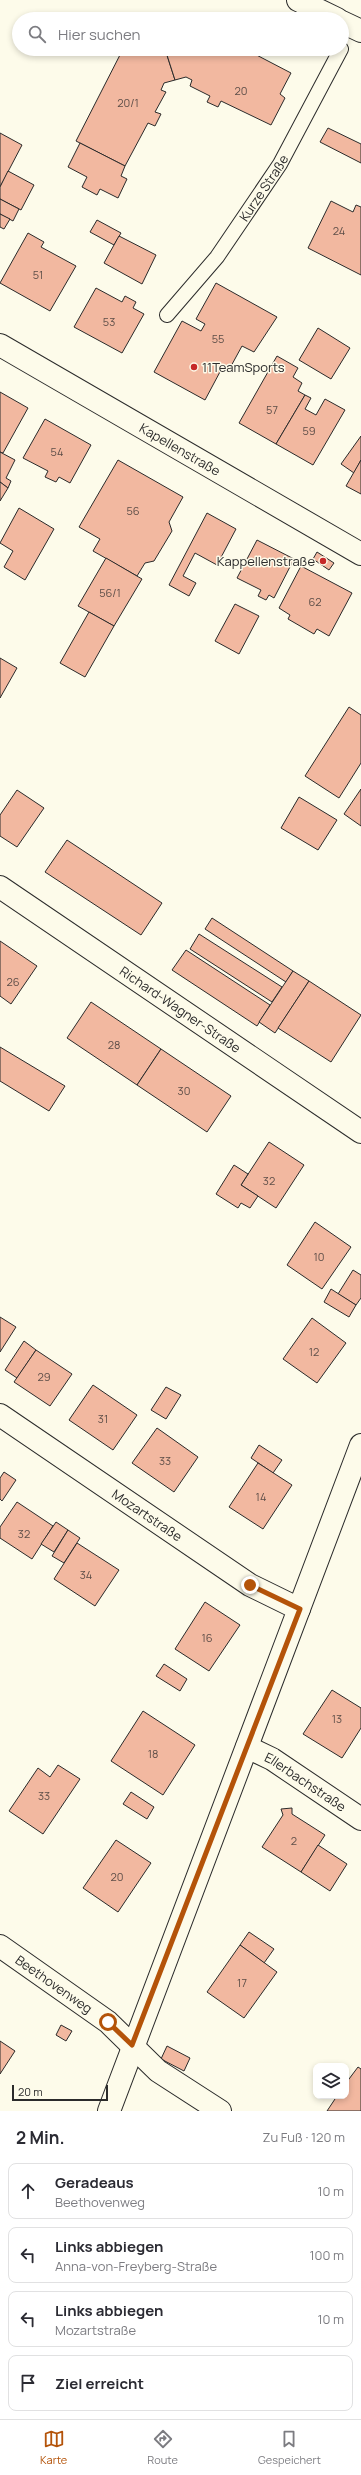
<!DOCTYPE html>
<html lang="de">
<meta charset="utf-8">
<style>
:root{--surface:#fff;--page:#f7f7f7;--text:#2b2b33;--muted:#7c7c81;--line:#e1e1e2;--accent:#b45309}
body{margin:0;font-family:Manrope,sans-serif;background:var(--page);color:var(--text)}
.controls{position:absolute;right:12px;bottom:12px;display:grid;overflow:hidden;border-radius:8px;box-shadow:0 2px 6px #0003}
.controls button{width:36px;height:36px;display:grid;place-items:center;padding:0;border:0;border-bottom:1px solid var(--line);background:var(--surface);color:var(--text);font:20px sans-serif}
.scale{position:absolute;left:12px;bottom:10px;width:96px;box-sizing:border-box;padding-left:4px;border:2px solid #2b2b2b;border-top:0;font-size:11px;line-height:14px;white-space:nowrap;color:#2b2b2b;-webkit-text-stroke:3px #fdfbea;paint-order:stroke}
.stop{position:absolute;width:12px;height:12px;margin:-9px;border:3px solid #b45309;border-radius:50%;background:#fff}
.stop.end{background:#b45309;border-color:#fff;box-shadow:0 1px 4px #0008}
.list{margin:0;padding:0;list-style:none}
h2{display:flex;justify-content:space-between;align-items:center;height:52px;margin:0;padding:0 16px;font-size:17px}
h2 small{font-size:13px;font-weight:400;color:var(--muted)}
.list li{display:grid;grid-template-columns:26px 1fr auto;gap:12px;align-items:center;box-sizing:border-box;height:56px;margin:0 8px 8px;padding:0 8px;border:1px solid var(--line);border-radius:8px}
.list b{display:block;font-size:15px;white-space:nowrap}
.list p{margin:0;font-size:13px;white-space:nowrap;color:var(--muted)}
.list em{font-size:13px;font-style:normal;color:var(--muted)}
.icon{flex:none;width:22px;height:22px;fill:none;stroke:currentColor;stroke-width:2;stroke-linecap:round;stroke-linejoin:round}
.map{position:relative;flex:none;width:361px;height:2111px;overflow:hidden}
.search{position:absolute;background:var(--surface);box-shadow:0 2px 6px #0003;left:12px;right:12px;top:12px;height:44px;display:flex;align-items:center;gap:10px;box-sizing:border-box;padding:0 14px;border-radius:22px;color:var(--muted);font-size:15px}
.sheet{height:308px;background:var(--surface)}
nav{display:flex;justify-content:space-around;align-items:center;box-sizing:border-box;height:56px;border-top:1px solid var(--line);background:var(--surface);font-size:11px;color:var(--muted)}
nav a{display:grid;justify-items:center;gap:2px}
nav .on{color:var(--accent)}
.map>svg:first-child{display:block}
</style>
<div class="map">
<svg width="361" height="2111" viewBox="0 0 361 2111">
<rect width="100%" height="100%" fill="#fdfbea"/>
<!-- building -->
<g fill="#f2b8a0" stroke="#2b2b2b">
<path d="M123 49H165L175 80 164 83 161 90 166 92 155 112 161 114 155 126 148 123 125 166 76 141Z"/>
<path d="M165 49H245L291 73 280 94 285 98 271 125 221 101 218 107 207 102 210 96 190 86 192 80 186 77 175 80Z"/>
<path d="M328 128 361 144V163L320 142Z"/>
<path d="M0 133 22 145 0 187Z"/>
<path d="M80 143 125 166 121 176 127 179 118 198 100 189 97 195 82 187 87 177 68 167Z"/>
<path d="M8 171 34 185 21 210 0 199V187Z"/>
<path d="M0 199 19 209 13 221 0 214Z"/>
<path d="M331 201 353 212 356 205 361 207V275L308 248Z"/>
<path d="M0 214 10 219 4 229 0 227Z"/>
<path d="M97 220 121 233 114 245 90 232Z"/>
<path d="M28 233 44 242 41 247 76 266 50 311 0 283Z"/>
<path d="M119 236 156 255 142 284 104 263Z"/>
<path d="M216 283 277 317 254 352 242 346 230 368 221 370 205 400 154 372 182 321 201 331 205 324 196 319Z"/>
<path d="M96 288 122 302 125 296 136 302 133 308 144 314 122 353 74 327Z"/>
<path d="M318 328 350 348 331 379 299 360Z"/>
<path d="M277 356 298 368 293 377 302 383 298 391 305 395 276 444 239 423Z"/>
<path d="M0 392 28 408 3 453 0 452Z"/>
<path d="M305 395 311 398 305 409 316 415 325 399 345 410 313 465 276 444Z"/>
<path d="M45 419 91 445 70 483 59 477 56 482 45 477 48 471 23 458Z"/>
<path d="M361 436V460L354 473 341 464Z"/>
<path d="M0 452 15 460 6 478 11 481 8 488 0 482Z"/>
<path d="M118 460 183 497 169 522 172 531 154 561 145 563 137 576 93 551 100 539 79 527Z"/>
<path d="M361 460V494L346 486Z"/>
<path d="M0 482 8 488 0 501Z"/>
<path d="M19 508 54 529 25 580 4 567 13 551 0 543Z"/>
<path d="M207 513 236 529 217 565 195 553 183 576 196 583 189 596 169 585Z"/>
<path d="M257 540 294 559 274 598 269 595 266 600 258 596 261 590 237 578Z"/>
<path d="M317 552 334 563 329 570 313 559Z"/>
<path d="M106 558 142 579 114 626 78 606Z"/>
<path d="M301 566 352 593 329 636 317 629 314 634 288 619 290 615 279 608Z"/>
<path d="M235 604 259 616 239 654 215 641Z"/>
<path d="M89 612 114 626 85 677 60 663Z"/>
<path d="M0 658 17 668 0 698Z"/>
<path d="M349 707 361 715V763L339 798 305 776Z"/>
<path d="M361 789V826L344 814Z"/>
<path d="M17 790 44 808 17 847 0 836V815Z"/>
<path d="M299 797 337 820 318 850 281 828Z"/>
<path d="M67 840 162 903 141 935 45 872Z"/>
<path d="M212 918 293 971 286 982 205 929Z"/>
<path d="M199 934 282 987 272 1002 190 949Z"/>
<path d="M0 941 37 966 11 1004 0 996Z"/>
<path d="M186 950 270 1005 257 1026 172 970Z"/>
<path d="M293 971 309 981 275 1033 259 1022Z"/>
<path d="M309 981 361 1015 331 1062 278 1028Z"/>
<path d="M91 1002 161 1049 137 1085 67 1038Z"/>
<path d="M0 1047 65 1086 49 1111 0 1081Z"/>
<path d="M161 1049 231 1096 207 1132 137 1085Z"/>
<path d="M269 1142 304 1165 276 1208 241 1185Z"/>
<path d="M234 1165 248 1174 241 1185 258 1196 250 1208 241 1203 238 1208 216 1194Z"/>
<path d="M315 1222 351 1247 322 1289 287 1265Z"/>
<path d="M353 1270 361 1275V1298L356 1305 338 1294Z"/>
<path d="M331 1289 356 1305 349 1317 324 1302Z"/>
<path d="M0 1317 16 1327 0 1352Z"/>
<path d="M312 1318 346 1343 317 1383 283 1359Z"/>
<path d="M24 1341 36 1350 17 1378 5 1370Z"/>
<path d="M36 1350 72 1374 50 1406 14 1382Z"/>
<path d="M93 1385 137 1415 113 1450 69 1420Z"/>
<path d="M166 1387 181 1395 166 1419 151 1410Z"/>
<path d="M157 1428 198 1457 174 1492 132 1463Z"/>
<path d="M259 1445 282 1460 273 1473 251 1458Z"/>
<path d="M258 1463 292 1485 263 1529 229 1507Z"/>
<path d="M4 1472 16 1480 2 1501 0 1499V1478Z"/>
<path d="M17 1502 53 1526 32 1559 0 1538V1527Z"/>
<path d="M56 1522 68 1530 54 1552 41 1544Z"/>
<path d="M68 1530 80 1538 64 1563 52 1556Z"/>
<path d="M77 1543 119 1570 95 1606 54 1579Z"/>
<path d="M205 1602 240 1625 209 1671 175 1649Z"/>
<path d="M164 1664 187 1679 180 1691 156 1676Z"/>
<path d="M332 1690 361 1708V1728L342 1758 303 1734Z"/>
<path d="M143 1711 195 1745 163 1795 111 1761Z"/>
<path d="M58 1765 80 1779 43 1834 9 1811 38 1768 50 1777Z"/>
<path d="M131 1792 154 1807 147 1819 123 1804Z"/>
<path d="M292 1808V1814L325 1835 301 1872 262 1847 283 1815 281 1809Z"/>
<path d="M116 1840 151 1863 118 1912 83 1888Z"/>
<path d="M318 1845 347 1864 330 1891 301 1872Z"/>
<path d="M249 1932 274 1949 264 1963 240 1945Z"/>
<path d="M240 1945 277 1972 244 2018 207 1992Z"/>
<path d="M61 2025 72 2031 66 2041 56 2035Z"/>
<path d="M0 2041 15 2051 0 2074Z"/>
<path d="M167 2046 190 2058 184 2071 161 2059Z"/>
<path d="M358 2067 361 2069V2111H327L337 2096H346V2083Z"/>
</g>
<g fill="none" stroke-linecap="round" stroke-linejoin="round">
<!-- service casing -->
<g stroke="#2b2b2b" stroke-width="16">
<g id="service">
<path id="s1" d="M167 315 217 257 280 164 341 49"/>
</g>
</g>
<!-- minor casing -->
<g stroke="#2b2b2b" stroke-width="24">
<g id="minor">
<path d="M298 0 337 19"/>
<path d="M342 22 361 31"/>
<path id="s2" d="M0 887 361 1132"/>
<path id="s3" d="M0 1415 250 1585 299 1609"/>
<path id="s4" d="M247 1747 272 1759 361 1819"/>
<path id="s5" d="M0 1946 108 2022 158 2071 220 2111"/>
<path d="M109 2111 361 1445"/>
</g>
</g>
<!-- tertiary casing -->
<g stroke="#2b2b2b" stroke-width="24">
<g id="tertiary">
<path id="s6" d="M0 345 361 554"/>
</g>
</g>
<!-- service -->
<use href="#service" stroke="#fdfbea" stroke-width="14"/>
<!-- minor -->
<use href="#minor" stroke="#fdfbea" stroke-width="22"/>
<!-- tertiary -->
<use href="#tertiary" stroke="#fdfbea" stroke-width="22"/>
</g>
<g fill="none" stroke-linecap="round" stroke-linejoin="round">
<!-- route -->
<path stroke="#b45309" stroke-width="5" d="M108 2022 132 2045 300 1609 250 1585"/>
</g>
<!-- markers -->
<g fill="#c62828" stroke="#fdfbea" stroke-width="1.5">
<circle cx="194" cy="367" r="4"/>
<circle cx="323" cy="561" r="4"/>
</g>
<g text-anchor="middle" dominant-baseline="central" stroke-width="3" stroke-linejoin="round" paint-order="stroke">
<!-- number labels -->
<g font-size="11" fill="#5d4e48">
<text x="241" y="90">20</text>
<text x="128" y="102">20/1</text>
<text x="339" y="230">24</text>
<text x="38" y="274">51</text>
<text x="109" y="321">53</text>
<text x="218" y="338">55</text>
<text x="272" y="409">57</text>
<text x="309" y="430">59</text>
<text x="57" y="451">54</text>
<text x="133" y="510">56</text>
<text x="110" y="592">56/1</text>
<text x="315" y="601">62</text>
<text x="13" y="981">26</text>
<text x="114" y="1044">28</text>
<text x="184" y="1090">30</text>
<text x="269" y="1180">32</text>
<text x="319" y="1256">10</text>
<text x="314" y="1351">12</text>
<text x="44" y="1376">29</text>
<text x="103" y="1418">31</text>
<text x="165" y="1460">33</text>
<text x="261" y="1496">14</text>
<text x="24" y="1533">32</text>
<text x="86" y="1574">34</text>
<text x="207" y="1637">16</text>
<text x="337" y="1718">13</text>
<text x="153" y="1753">18</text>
<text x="44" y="1795">33</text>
<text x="294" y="1840">2</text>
<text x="117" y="1876">20</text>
<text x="242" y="1982">17</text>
</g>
<!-- street labels -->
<g font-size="13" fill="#2b2b2b" stroke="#fdfbea">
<text stroke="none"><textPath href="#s1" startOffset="160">Kurze Straße</textPath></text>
<text stroke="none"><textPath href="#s6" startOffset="208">Kapellenstraße</textPath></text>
<text stroke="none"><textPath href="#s2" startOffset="218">Richard-Wagner-Straße</textPath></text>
<text stroke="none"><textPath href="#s3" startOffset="178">Mozartstraße</textPath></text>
<text stroke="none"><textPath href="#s4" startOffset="68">Ellerbachstraße</textPath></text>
<text stroke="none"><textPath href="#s5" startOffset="66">Beethovenweg</textPath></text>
</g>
<!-- poi labels -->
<g font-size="13" fill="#2b2b2b" stroke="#fdfbea" text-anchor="start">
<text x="202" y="367">11TeamSports</text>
<text x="315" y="561" text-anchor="end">Kappellenstraße</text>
</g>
</g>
</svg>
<div class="controls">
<button><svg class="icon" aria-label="layers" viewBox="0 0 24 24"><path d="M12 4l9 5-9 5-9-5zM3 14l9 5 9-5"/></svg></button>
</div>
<div class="scale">20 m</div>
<div class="stop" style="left:108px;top:2022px"></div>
<div class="stop end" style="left:250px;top:1585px"></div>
<div class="search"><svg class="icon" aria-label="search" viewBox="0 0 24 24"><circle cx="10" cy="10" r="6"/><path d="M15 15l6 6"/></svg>Hier suchen</div>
</div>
<section class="sheet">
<h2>2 Min.<small>Zu Fuß · 120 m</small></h2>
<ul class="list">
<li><svg class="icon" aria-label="ahead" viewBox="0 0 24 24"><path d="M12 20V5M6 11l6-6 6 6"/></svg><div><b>Geradeaus</b><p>Beethovenweg</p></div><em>10 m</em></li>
<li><svg class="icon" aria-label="left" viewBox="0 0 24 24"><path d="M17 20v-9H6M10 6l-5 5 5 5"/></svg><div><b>Links abbiegen</b><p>Anna-von-Freyberg-Straße</p></div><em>100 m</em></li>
<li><svg class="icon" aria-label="left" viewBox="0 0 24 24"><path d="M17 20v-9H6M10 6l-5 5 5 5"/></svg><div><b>Links abbiegen</b><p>Mozartstraße</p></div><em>10 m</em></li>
<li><svg class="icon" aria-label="arrive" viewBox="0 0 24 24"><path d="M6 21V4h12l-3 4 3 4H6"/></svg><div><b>Ziel erreicht</b></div></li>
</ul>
</section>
<nav>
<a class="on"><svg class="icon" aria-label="map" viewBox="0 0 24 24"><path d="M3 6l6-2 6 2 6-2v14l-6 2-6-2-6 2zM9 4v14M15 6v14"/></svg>Karte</a>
<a><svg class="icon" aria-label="directions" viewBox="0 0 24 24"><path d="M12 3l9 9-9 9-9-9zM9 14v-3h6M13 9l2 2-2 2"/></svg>Route</a>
<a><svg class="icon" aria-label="saved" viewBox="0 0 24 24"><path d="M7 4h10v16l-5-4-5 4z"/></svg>Gespeichert</a>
</nav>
